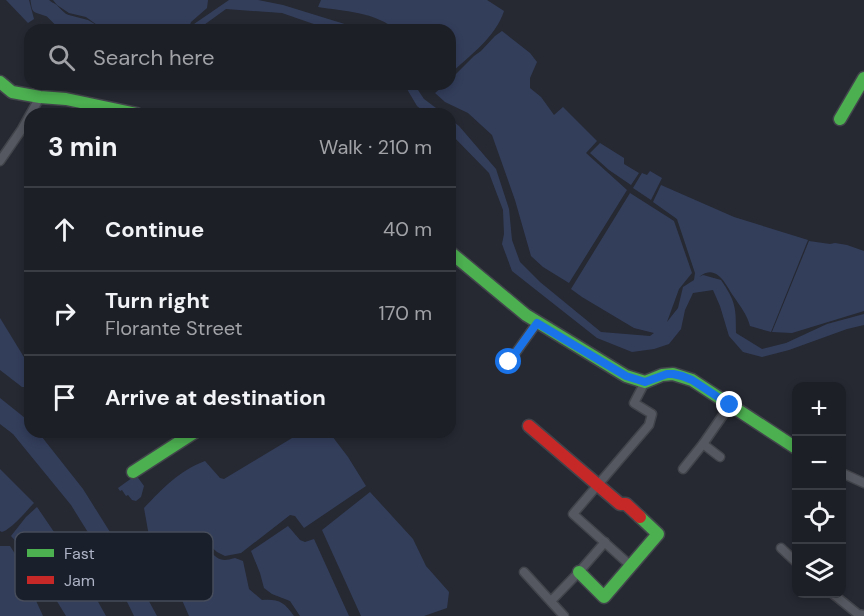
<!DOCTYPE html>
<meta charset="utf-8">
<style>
:root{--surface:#1c1f26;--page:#25272e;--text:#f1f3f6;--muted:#a0a2a7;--line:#3a3d43}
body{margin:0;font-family:"DM Sans",sans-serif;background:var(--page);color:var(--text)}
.controls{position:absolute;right:18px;bottom:18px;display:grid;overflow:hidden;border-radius:12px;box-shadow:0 3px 9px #0003}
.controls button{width:54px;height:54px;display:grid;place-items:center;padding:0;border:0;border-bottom:2px solid var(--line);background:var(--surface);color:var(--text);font:30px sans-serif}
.stop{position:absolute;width:18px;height:18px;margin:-14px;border:4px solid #1a73e8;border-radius:50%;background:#fff}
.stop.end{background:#1a73e8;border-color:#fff;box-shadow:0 2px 6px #0008}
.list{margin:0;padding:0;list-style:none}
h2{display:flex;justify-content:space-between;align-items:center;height:78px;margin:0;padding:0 24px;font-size:26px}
h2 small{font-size:20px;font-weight:400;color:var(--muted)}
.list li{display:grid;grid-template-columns:39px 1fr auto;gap:18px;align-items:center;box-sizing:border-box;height:84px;padding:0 24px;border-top:2px solid var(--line)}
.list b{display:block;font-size:22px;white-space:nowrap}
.list p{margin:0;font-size:20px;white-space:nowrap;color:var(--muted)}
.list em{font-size:20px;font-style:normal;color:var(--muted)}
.icon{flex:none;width:33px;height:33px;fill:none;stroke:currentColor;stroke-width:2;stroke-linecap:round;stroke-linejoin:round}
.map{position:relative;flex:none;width:864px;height:616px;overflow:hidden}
.search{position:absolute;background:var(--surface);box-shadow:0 3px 9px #0003;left:24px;top:24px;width:432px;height:66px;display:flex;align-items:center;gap:15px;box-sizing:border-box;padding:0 21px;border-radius:18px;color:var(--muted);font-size:22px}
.panel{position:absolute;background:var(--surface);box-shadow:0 3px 9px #0003;left:24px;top:108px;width:432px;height:330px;border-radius:18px}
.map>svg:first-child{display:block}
</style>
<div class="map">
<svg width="864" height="616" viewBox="0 0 864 616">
<rect width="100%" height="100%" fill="#262932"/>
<!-- water -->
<g fill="#333e5b">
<path d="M6 0H29L34 19 28 23Z"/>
<path d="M43 0H49L66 14 98 30C93 30 88 31 83 30 70 28 44 15 43 0Z"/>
<path d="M53 0H208L207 8 191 22 188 30H104L86 17 69 13 57 5Z"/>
<path d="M229 0H258L283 5 364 30H331L282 13 226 9 197 30H190L194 24Z"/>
<path d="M321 0H487L504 11C495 38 470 55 450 74V30H396C376 12 343 11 318 7Z"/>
<path d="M502 31 530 53 537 62 530 78V88L541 97 554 115 563 107 597 141 586 153 627 190 569 283 543 267 531 256 515 200 492 135 468 113 445 102 435 93 446 84H450V80L474 56 481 51 495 36Z"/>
<path d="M404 84H414L424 99 444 114H427L417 106Z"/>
<path d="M450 119 459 126 496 169 509 209 512 240 520 262 540 282 601 332 650 336 654 333 634 328 582 297 571 289 630 193 674 221 692 273 679 289 667 322 678 308 683 287 694 280 695 273 677 219 653 202 661 185 734 217 808 240 771 332 750 326C747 314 740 306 734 297 725 284 717 263 699 277L703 275 721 280C736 302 736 308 736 333L762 349 786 343 827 324 864 314V325L847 329 789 350 762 357 743 352 729 336 720 306 713 290 693 293 685 310 681 329 669 344 654 349 632 352 597 338 512 271 502 244 504 234 503 210 489 173 450 133Z"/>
<path d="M600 143 624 158V164L639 173 631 185 609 170 590 153Z"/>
<path d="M650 171 662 178 651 200 633 188 642 173 647 175Z"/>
<path d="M809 241 830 244 835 243 847 245 864 251V311L792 333 772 332Z"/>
<path d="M0 318 30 367 29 387H22L0 370Z"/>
<path d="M0 398 30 422V432H38L83 489 120 548 157 616H134L112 571 71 505 13 434 0 424Z"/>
<path d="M302 432H329L348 457 366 486 304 528 295 516 290 515 241 553 225 556 217 552 197 534 188 543 196 571 191 583 178 591 172 574 162 554 149 536 144 508C163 488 179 471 205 461L220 478 224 479Z"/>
<path d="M0 469 34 503C26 511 13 528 2 532L0 531Z"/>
<path d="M136 475 144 486 141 497 136 501 132 500 128 495 126 496 122 490 120 491 118 488Z"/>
<path d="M370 492 413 539 426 566 449 592 447 608 424 616H361L322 530Z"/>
<path d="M37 507 54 532 65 553 87 582 106 616H66C54 596 42 577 28 559 22 551 18 543 11 536L26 517Z"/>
<path d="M288 526 300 540 305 542 314 539 349 616H300L290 601 272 594 264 588 260 573 251 551Z"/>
<path d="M0 546H10L35 585 32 592 43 616H0Z"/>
<path d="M208 549C218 560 221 562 235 558L243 561 249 589 262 600C279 599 284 602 294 616H189L182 600 183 596 199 585 201 568 199 557Z"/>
</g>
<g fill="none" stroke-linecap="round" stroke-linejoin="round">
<!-- river -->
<path stroke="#333e5b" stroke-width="15" d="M38 0 39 6 51 10 62 21 85 27 90 30"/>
<!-- street casing -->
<g stroke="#42444b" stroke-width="11">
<g id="street">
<path d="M0 161 22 129 40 97"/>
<path d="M509 362 537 323"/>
<path d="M703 444 720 457"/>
<path d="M683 469 703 444 730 405"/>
<path d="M842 473 864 483"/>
<path d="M781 548 796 562"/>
<path d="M631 566 573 514 649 425 652 414 634 403 645 382"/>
<path d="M524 572 564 616"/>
<path d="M833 594 858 614 864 615"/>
<path d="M551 601 579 572 605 542"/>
</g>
</g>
<!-- fast casing -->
<g stroke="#42444b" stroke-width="15">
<g id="fast">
<path d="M0 82 12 92 40 97 66 99 137 114"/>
<path d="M840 119 864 78"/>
<path d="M450 252 526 315 626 376 645 382 662 375 673 374 692 380 796 448"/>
<path d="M133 472 195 432"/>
<path d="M579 572 604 597 658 534 640 517"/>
</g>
</g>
<!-- jam casing -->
<g stroke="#42444b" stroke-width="15">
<path id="jam" d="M529 426 620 504H626L640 517"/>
</g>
<!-- street -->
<use href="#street" stroke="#565861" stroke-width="8"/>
<!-- fast -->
<use href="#fast" stroke="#4caf50" stroke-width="12"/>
<!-- jam -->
<use href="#jam" stroke="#c62828" stroke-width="12"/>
</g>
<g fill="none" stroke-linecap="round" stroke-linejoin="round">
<!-- route -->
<path stroke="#1a73e8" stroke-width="8" d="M509 362 537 323 626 376 645 382 667 374H673L682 376 692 380 730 405"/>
</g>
<!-- legend -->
<rect x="15" y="532" width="198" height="69" rx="9" fill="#1a1f2c" stroke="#464c5a" stroke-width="1.5"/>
<rect x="27" y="549" width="27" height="8" fill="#4caf50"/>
<rect x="27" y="576" width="27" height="8" fill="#c62828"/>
<g font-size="16" fill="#aeb4c5">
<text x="64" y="559">Fast</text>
<text x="64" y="586">Jam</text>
</g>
</svg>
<div class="controls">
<button>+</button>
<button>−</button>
<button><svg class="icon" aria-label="locate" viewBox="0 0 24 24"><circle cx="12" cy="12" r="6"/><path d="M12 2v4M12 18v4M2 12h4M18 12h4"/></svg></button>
<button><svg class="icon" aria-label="layers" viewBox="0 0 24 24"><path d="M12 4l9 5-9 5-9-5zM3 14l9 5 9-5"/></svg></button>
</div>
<div class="stop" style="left:509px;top:362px"></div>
<div class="stop end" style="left:730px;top:405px"></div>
<div class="search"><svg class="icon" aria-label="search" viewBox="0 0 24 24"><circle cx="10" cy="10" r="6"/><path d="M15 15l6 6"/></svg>Search here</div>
<section class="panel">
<h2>3 min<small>Walk · 210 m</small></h2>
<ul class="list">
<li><svg class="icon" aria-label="ahead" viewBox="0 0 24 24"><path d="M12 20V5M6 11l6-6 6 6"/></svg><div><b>Continue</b></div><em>40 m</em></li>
<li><svg class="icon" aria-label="right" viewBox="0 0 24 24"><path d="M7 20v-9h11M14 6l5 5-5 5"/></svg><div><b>Turn right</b><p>Florante Street</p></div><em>170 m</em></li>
<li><svg class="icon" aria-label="arrive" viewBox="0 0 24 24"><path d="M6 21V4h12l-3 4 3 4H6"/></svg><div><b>Arrive at destination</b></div></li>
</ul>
</section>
</div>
